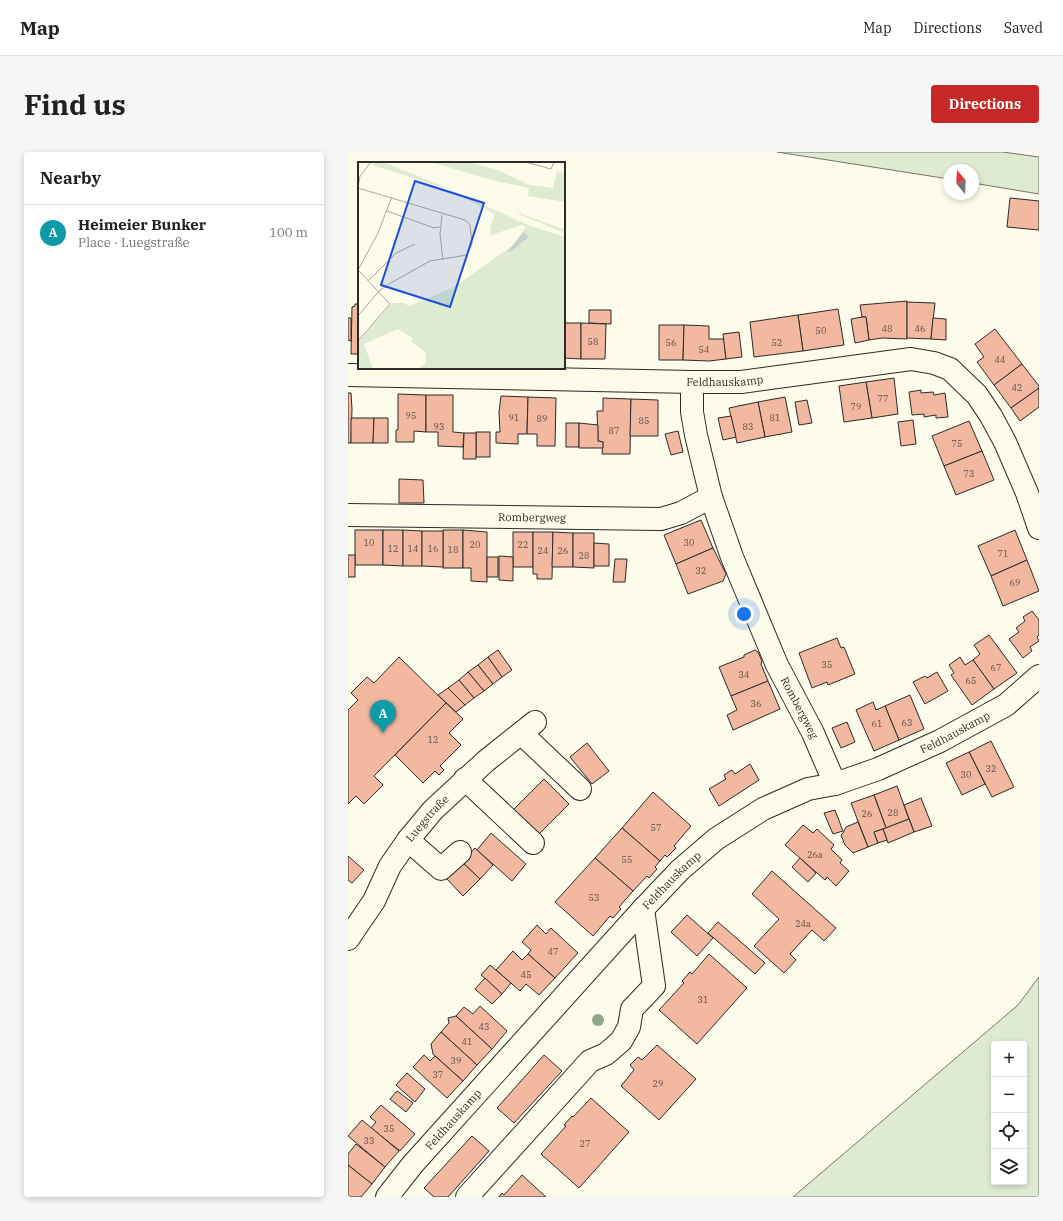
<!DOCTYPE html>
<meta charset="utf-8">
<style>
:root{--surface:#fff;--page:#f6f6f6;--text:#202124;--muted:#757577;--line:#e0e0e0;--accent:#c62828}
body{margin:0;font-family:"IBM Plex Serif",serif;background:var(--page);color:var(--text)}
.controls{position:absolute;right:12px;bottom:12px;display:grid;overflow:hidden;border-radius:4px;box-shadow:0 2px 6px #0003}
.controls button{width:36px;height:36px;display:grid;place-items:center;padding:0;border:0;border-bottom:1px solid var(--line);background:var(--surface);color:var(--text);font:20px sans-serif}
.compass{position:absolute;left:595px;top:12px;width:36px;height:36px;border-radius:50%;background:var(--surface);box-shadow:0 2px 6px #0003;rotate:342deg}
.you{position:absolute;left:396px;top:462px;width:14px;height:14px;margin:-10px;border:3px solid #fff;border-radius:50%;background:#1a73e8;box-shadow:0 0 0 6px #1a73e833}
.badge{display:grid;place-items:center;width:26px;height:26px;border-radius:50%;background:var(--accent);color:#fff;font-size:13px;font-weight:700}
.pin{position:absolute;translate:-50% -33px;filter:drop-shadow(0 1px 2px #0008)}
.pin::after{content:'';position:absolute;top:21px;width:14px;height:12px;background:inherit;clip-path:polygon(0 0,100% 0,50% 100%)}
.list{margin:0;padding:0;list-style:none}
h2{display:flex;justify-content:space-between;align-items:center;height:52px;margin:0;padding:0 16px;font-size:17px}
h2 small{font-size:13px;font-weight:400;color:var(--muted)}
.list li{display:grid;grid-template-columns:26px 1fr auto;gap:12px;align-items:center;box-sizing:border-box;height:56px;padding:0 16px;border-top:1px solid var(--line)}
.list b{display:block;font-size:15px;white-space:nowrap}
.list p{margin:0;font-size:13px;white-space:nowrap;color:var(--muted)}
.list em{font-size:13px;font-style:normal;color:var(--muted)}
.icon{flex:none;width:22px;height:22px;fill:none;stroke:currentColor;stroke-width:2;stroke-linecap:round;stroke-linejoin:round}
.map{position:relative;flex:none;width:691px;height:1045px;overflow:hidden;border-radius:4px}
header{display:flex;align-items:center;gap:24px;box-sizing:border-box;height:56px;padding:0 20px;background:var(--surface);border-bottom:1px solid var(--line)}
header strong{font-size:19px}
nav{display:flex;gap:22px;margin-inline-start:auto;font-size:14px}
.intro{display:flex;align-items:center;justify-content:space-between;box-sizing:border-box;height:96px;padding:0 24px}
h1{margin:0;font-size:28px}
.button{padding:10px 18px;border-radius:4px;background:var(--accent);color:#fff;font-size:14px;font-weight:700}
main{display:flex;gap:24px;padding:0 24px}
aside{flex:1;background:var(--surface);border-radius:4px;box-shadow:0 2px 6px #0003}
.map>svg:first-child{display:block}
</style>
<header>
<strong>Map</strong>
<nav><a>Map</a><a>Directions</a><a>Saved</a></nav>
</header>
<div class="intro"><h1>Find us</h1><a class="button">Directions</a></div>
<main>
<aside>
<h2>Nearby<small></small></h2>
<ul class="list">
<li><span class="badge" style="background:#0f9aa8">A</span><div><b>Heimeier Bunker</b><p>Place · Luegstraße</p></div><em>100 m</em></li>
</ul>
</aside>
<div class="map">
<svg width="691" height="1045" viewBox="0 0 691 1045">
<rect width="100%" height="100%" fill="#fdfbea"/>
<!-- green -->
<g fill="#deebd1" stroke="#74746e" fill-rule="evenodd">
<path d="M429 0H655L691 5V42L625 31V18H601V27Z"/>
<path d="M691 825V1045H445L670 853ZM646 892H676V1030H646Z"/>
</g>
<!-- building -->
<g fill="#f2b8a0" stroke="#2b2b2b">
<path d="M662 46 691 49V78L659 75Z"/>
<path d="M559 149V187L534 186 521 188 518 165H514L512 153Z"/>
<path d="M559 150 587 151 583 187 559 186Z"/>
<path d="M7 152H11V202H3L4 155 7 154Z"/>
<path d="M490 157 496 193 455 199 450 163Z"/>
<path d="M241 158H263V172L241 171Z"/>
<path d="M450 163 455 199 406 205 402 170Z"/>
<path d="M514 165H518L521 188 507 191 503 167Z"/>
<path d="M0 166H3V189L0 188Z"/>
<path d="M585 166 598 167V188L583 187Z"/>
<path d="M216 171H233V207L216 206Z"/>
<path d="M233 171 258 172 257 207H233Z"/>
<path d="M311 173H336L335 208H311Z"/>
<path d="M336 173 361 174V187H376L378 207 361 209 335 208Z"/>
<path d="M647 177 674 212 646 233 629 210 636 205 627 192Z"/>
<path d="M391 180 394 205 378 207 375 182Z"/>
<path d="M674 212 691 234V236L663 256 646 233Z"/>
<path d="M546 226 550 262 524 266 518 230Z"/>
<path d="M518 230 524 266 496 270 491 234Z"/>
<path d="M691 236V255L672 269 663 256Z"/>
<path d="M573 238V241L585 240 586 243 597 241 600 265 588 266V263L576 265V262L564 263 561 240Z"/>
<path d="M0 241H3L4 257 3 291H0Z"/>
<path d="M50 242 78 243V280L66 279V290H48V278H50Z"/>
<path d="M78 243H105V280L116 281 115 295 90 294V280H78Z"/>
<path d="M153 244 180 245 179 282H170V292L148 291V280H152L151 260Z"/>
<path d="M180 245 208 246 207 294H189V282H179Z"/>
<path d="M437 245 444 280 417 285 410 250Z"/>
<path d="M255 246 283 247 282 302H254L255 290 250 289 249 259H255Z"/>
<path d="M283 247 310 248V284H282Z"/>
<path d="M459 248 464 271 451 273 447 250Z"/>
<path d="M410 250 417 285 389 291 381 256Z"/>
<path d="M383 264 388 285 375 288 370 266Z"/>
<path d="M3 266H26L25 291H3Z"/>
<path d="M26 266H40V291H25Z"/>
<path d="M565 268 568 292 553 294 550 270Z"/>
<path d="M621 269 634 299 596 314 584 284Z"/>
<rect x="218" y="271" width="13" height="24"/>
<path d="M231 271 250 273V289L255 290V296H231Z"/>
<path d="M330 279 335 300 323 303 317 282Z"/>
<rect x="128" y="280" width="14" height="25"/>
<path d="M116 281H128V307H115Z"/>
<path d="M634 299 646 328 608 343 596 314Z"/>
<path d="M51 327 75 328 76 351H51Z"/>
<path d="M353 368 365 396 328 412 316 383Z"/>
<rect x="7" y="378" width="28" height="35"/>
<path d="M35 378H55V414L35 413Z"/>
<path d="M55 378 74 379V414H55Z"/>
<rect x="95" y="378" width="20" height="38"/>
<path d="M115 378 139 380V430L123 429V416H115Z"/>
<path d="M667 378 679 408 643 424 630 394Z"/>
<path d="M74 379H95V415L74 414Z"/>
<rect x="165" y="380" width="20" height="35"/>
<path d="M185 380H205L204 427H189V422H185Z"/>
<path d="M205 380 225 381V415H204Z"/>
<path d="M225 381H246V416L225 415Z"/>
<path d="M246 391 261 392V414H246Z"/>
<path d="M365 396 378 422 375 429 340 442 328 412Z"/>
<rect x="0" y="403" width="7" height="22"/>
<path d="M151 404 165 405V429L151 428Z"/>
<rect x="139" y="405" width="11" height="20"/>
<path d="M267 407H279L277 430H265Z"/>
<path d="M679 408 691 439 655 454 643 424Z"/>
<path d="M684 459 691 468V483L689 485 691 489 682 495 684 499 675 506 661 487 671 480 668 476 677 469 675 465Z"/>
<path d="M641 483 669 521 646 537 625 508 632 502 626 493Z"/>
<path d="M489 486 493 496 496 495 507 522 480 533 479 530 464 536 451 501Z"/>
<path d="M150 498 164 518 154 525 140 505Z"/>
<path d="M407 498 410 500 414 509 413 512 420 529 383 544 371 515 396 505V503Z"/>
<path d="M51 505 98 551 26 624 35 633 16 652 8 644 0 652V558L10 548 3 541 19 525 26 531Z"/>
<path d="M140 505 154 525 145 532 130 513Z"/>
<path d="M612 505 617 513 625 508 646 537 624 553 603 523 606 521 601 513Z"/>
<path d="M130 513 145 532 136 539 120 520Z"/>
<path d="M120 520 136 539 126 546 111 528Z"/>
<path d="M589 520 600 539 577 552 565 530 577 524 579 526Z"/>
<path d="M111 528 126 546 117 553 100 536Z"/>
<path d="M420 529 432 557 385 578 379 563 389 558 383 544Z"/>
<path d="M100 536 117 553 108 560 90 543Z"/>
<path d="M562 543 576 577 551 588 537 554Z"/>
<path d="M525 550 528 558 537 554 551 588 526 599 508 558Z"/>
<path d="M98 551 115 567 101 581 113 593 92 614 96 618 91 623 87 619 75 631 47 603Z"/>
<path d="M499 570 507 590 493 596 484 576Z"/>
<path d="M643 589 666 635 644 645 621 600Z"/>
<path d="M239 591 261 619 244 632 222 605Z"/>
<path d="M621 600 637 632 614 643 598 611Z"/>
<path d="M402 612 411 628 371 654 361 637 378 627 376 623 384 618 387 622Z"/>
<path d="M196 627 221 652 190 683 165 658Z"/>
<path d="M549 634 561 667 538 676 526 643Z"/>
<path d="M305 640 343 674 326 694 328 696 319 705 317 703 312 709 274 676Z"/>
<path d="M526 643 538 676 526 680 530 691 520 695 503 651Z"/>
<path d="M573 646 584 674 566 680 556 653Z"/>
<path d="M487 658 495 679 485 682 476 661Z"/>
<path d="M561 667 566 680 540 691 535 677Z"/>
<path d="M510 670 520 695 505 701 497 693 493 683 495 681 498 675Z"/>
<path d="M455 673 465 681 469 677 486 693 483 697 494 708 492 711 501 719 488 734 479 725 477 728 437 693Z"/>
<path d="M274 676 312 709 307 715 309 717 301 726 299 724 285 739 247 706Z"/>
<path d="M535 677 539 688 530 691 526 680Z"/>
<path d="M143 681 178 712 164 729 129 698Z"/>
<path d="M127 696 145 713 132 727 114 710Z"/>
<path d="M0 704 16 718 4 731 0 728Z"/>
<path d="M247 706 285 739 271 755 273 757 265 766 262 764 245 784 207 750Z"/>
<path d="M452 706 468 721 460 730 444 715Z"/>
<path d="M113 709 132 727 115 744 98 726Z"/>
<path d="M424 719 488 776 476 789 464 778 442 802 448 808 436 821 406 794 431 767 404 742Z"/>
<path d="M339 763 365 786 349 804 323 780Z"/>
<path d="M370 770 417 811 407 822 360 781Z"/>
<path d="M189 773 198 782 203 776 230 801 207 826 180 802 183 798 174 790Z"/>
<path d="M165 799 174 808 180 802 207 826 191 843 178 832 172 839 148 818Z"/>
<path d="M361 802 399 836 349 892 311 858 336 831 334 829 342 820 344 822Z"/>
<path d="M142 813 163 831 154 842 133 823Z"/>
<path d="M137 826 154 842 144 852 127 837Z"/>
<path d="M132 854 159 879 144 897 108 864 116 855 125 862Z"/>
<path d="M108 864 144 897 129 913 93 880 101 871 100 866Z"/>
<path d="M93 880 129 913 115 929 85 902 83 892Z"/>
<path d="M309 893 348 927 311 968 273 934 286 918 282 913 290 905 294 908Z"/>
<path d="M76 903 82 909 87 904 115 929 99 946 65 915Z"/>
<path d="M196 903 214 919 166 971 149 956Z"/>
<path d="M59 921 77 937 67 950 48 933Z"/>
<path d="M49 939 65 951 58 960 42 947Z"/>
<path d="M243 946 281 980 231 1036 193 1002 218 974 216 973 224 964 225 965Z"/>
<path d="M33 953 67 982 52 999 23 976 28 970 22 965Z"/>
<path d="M14 968 51 999 37 1015 0 984Z"/>
<path d="M124 984 141 999 100 1045H86L76 1036Z"/>
<path d="M8 992 37 1015 24 1032 0 1013V1002Z"/>
<path d="M0 1013 24 1032 13 1045H3L0 1043Z"/>
<path d="M174 1023 198 1045H151L154 1041 156 1043Z"/>
</g>
<g fill="none" stroke-linecap="round" stroke-linejoin="round">
<!-- minor casing -->
<g stroke="#2b2b2b" stroke-width="24">
<g id="minor">
<path id="s1" d="M0 223 344 230H393L563 207 586 211 602 217 629 243 643 264 657 290 679 341 691 376"/>
<path id="s2" d="M344 230V260L348 283 363 345 384 405 429 513 465 581 487 632"/>
<path id="s3" d="M0 363 313 367 333 361 363 345"/>
<path d="M173 581 232 637"/>
<path d="M117 627 185 691"/>
<path d="M60 688 93 717 112 700"/>
<path id="s4" d="M0 787 26 749 42 714 60 688 85 658 138 609 187 570"/>
<path id="s5" d="M39 1045 65 1012 295 757 332 718 368 687 415 657 460 637 487 632 530 617 592 589 658 553 691 524"/>
<path d="M119 1045 242 909 258 902 273 889 281 875 284 857 306 834 295 757"/>
</g>
</g>
<!-- minor -->
<use href="#minor" stroke="#fdfbea" stroke-width="22"/>
</g>
<!-- trees -->
<circle fill="#8ea78a" cx="250" cy="868" r="6"/>
<g text-anchor="middle" dominant-baseline="central" stroke-width="3" stroke-linejoin="round" paint-order="stroke">
<!-- number labels -->
<g font-size="9" fill="#5d4e48">
<text x="539" y="176">48</text>
<text x="572" y="176">46</text>
<text x="473" y="178">50</text>
<text x="245" y="189">58</text>
<text x="323" y="190">56</text>
<text x="429" y="190">52</text>
<text x="356" y="197">54</text>
<text x="652" y="207">44</text>
<text x="669" y="235">42</text>
<text x="535" y="246">77</text>
<text x="508" y="254">79</text>
<text x="63" y="263">95</text>
<text x="166" y="265">91</text>
<text x="427" y="265">81</text>
<text x="194" y="266">89</text>
<text x="296" y="268">85</text>
<text x="91" y="274">93</text>
<text x="400" y="274">83</text>
<text x="266" y="278">87</text>
<text x="609" y="291">75</text>
<text x="621" y="321">73</text>
<text x="21" y="390">10</text>
<text x="341" y="390">30</text>
<text x="127" y="392">20</text>
<text x="175" y="392">22</text>
<text x="45" y="396">12</text>
<text x="65" y="396">14</text>
<text x="85" y="396">16</text>
<text x="105" y="397">18</text>
<text x="195" y="398">24</text>
<text x="215" y="398">26</text>
<text x="655" y="401">71</text>
<text x="236" y="403">28</text>
<text x="353" y="418">32</text>
<text x="667" y="430">69</text>
<text x="479" y="512">35</text>
<text x="648" y="515">67</text>
<text x="396" y="522">34</text>
<text x="623" y="528">65</text>
<text x="408" y="551">36</text>
<text x="559" y="570">63</text>
<text x="529" y="571">61</text>
<text x="85" y="587">12</text>
<text x="643" y="616">32</text>
<text x="618" y="622">30</text>
<text x="545" y="660">28</text>
<text x="519" y="661">26</text>
<text x="308" y="675">57</text>
<text x="467" y="702">26a</text>
<text x="279" y="707">55</text>
<text x="246" y="745">53</text>
<text x="455" y="771">24a</text>
<text x="205" y="799">47</text>
<text x="178" y="822">45</text>
<text x="355" y="847">31</text>
<text x="136" y="874">43</text>
<text x="119" y="889">41</text>
<text x="108" y="908">39</text>
<text x="90" y="922">37</text>
<text x="310" y="931">29</text>
<text x="41" y="976">35</text>
<text x="21" y="988">33</text>
<text x="237" y="991">27</text>
</g>
<!-- street labels -->
<g font-size="11" fill="#2b2b2b" stroke="#fdfbea">
<text stroke="none"><textPath href="#s1" startOffset="377">Feldhauskamp</textPath></text>
<text stroke="none"><textPath href="#s3" startOffset="184">Rombergweg</textPath></text>
<text stroke="none"><textPath href="#s2" startOffset="346">Rombergweg</textPath></text>
<text stroke="none"><textPath href="#s5" startOffset="750">Feldhauskamp</textPath></text>
<text stroke="none"><textPath href="#s4" startOffset="145">Luegstraße</textPath></text>
<text stroke="none"><textPath href="#s5" startOffset="426">Feldhauskamp</textPath></text>
<text stroke="none"><textPath href="#s5" startOffset="102">Feldhauskamp</textPath></text>
</g>
</g>
<!-- overview -->
<g transform="translate(10 10)">
<rect width="207" height="207" fill="#fdfbea"/>
<path d="M17 0H25L77 21 170 63 207 75V207H60L68 201 67 190 53 179 55 176 40 167 6 182 15 207H2L0 180 34 141H46L51 144 96 125 154 84 168 65 164 63 133 73 132 65 137 52 89 27 14 3ZM73 0H111L142 9 172 23 195 26 199 10 207 11V40L170 34 171 26 134 18ZM159 50 207 68V71L161 52Z" fill="#deebd1"/>
<path d="M166 70 171 75 152 90 150 89Z" fill="#c7d0d0"/>
<path fill="none" stroke="#a9a89e" stroke-width="1" d="M167 0 193 7 196 0M0 26 2 14 13 0M29 49 76 66 82 65M84 53 82 72 85 98M0 108 32 142 0 179M0 108 19 73 34 35M11 118 38 91 57 82M0 154 21 129 31 122 72 99 109 93 114 82 112 63 107 58 0 26"/>
<path fill="#1d4ed8" fill-opacity="0.15" stroke="#1d4ed8" stroke-width="2" d="M57 19 126 41 92 145 23 123Z"/>
<rect width="207" height="207" fill="none" stroke="#2b2b2b" stroke-width="2"/>
</g>
</svg>
<div class="controls">
<button>+</button>
<button>−</button>
<button><svg class="icon" aria-label="locate" viewBox="0 0 24 24"><circle cx="12" cy="12" r="6"/><path d="M12 2v4M12 18v4M2 12h4M18 12h4"/></svg></button>
<button><svg class="icon" aria-label="layers" viewBox="0 0 24 24"><path d="M12 4l9 5-9 5-9-5zM3 14l9 5 9-5"/></svg></button>
</div>
<svg class="compass" viewBox="-18 -18 36 36"><path d="M0-13l5 13h-10z" fill="#e53935"/><path d="M0 13l5-13h-10z" fill="#757577"/></svg>
<div class="you"></div>
<div class="pin badge" style="left:35px;top:581px;background:#0f9aa8">A</div>
</div>
</main>
